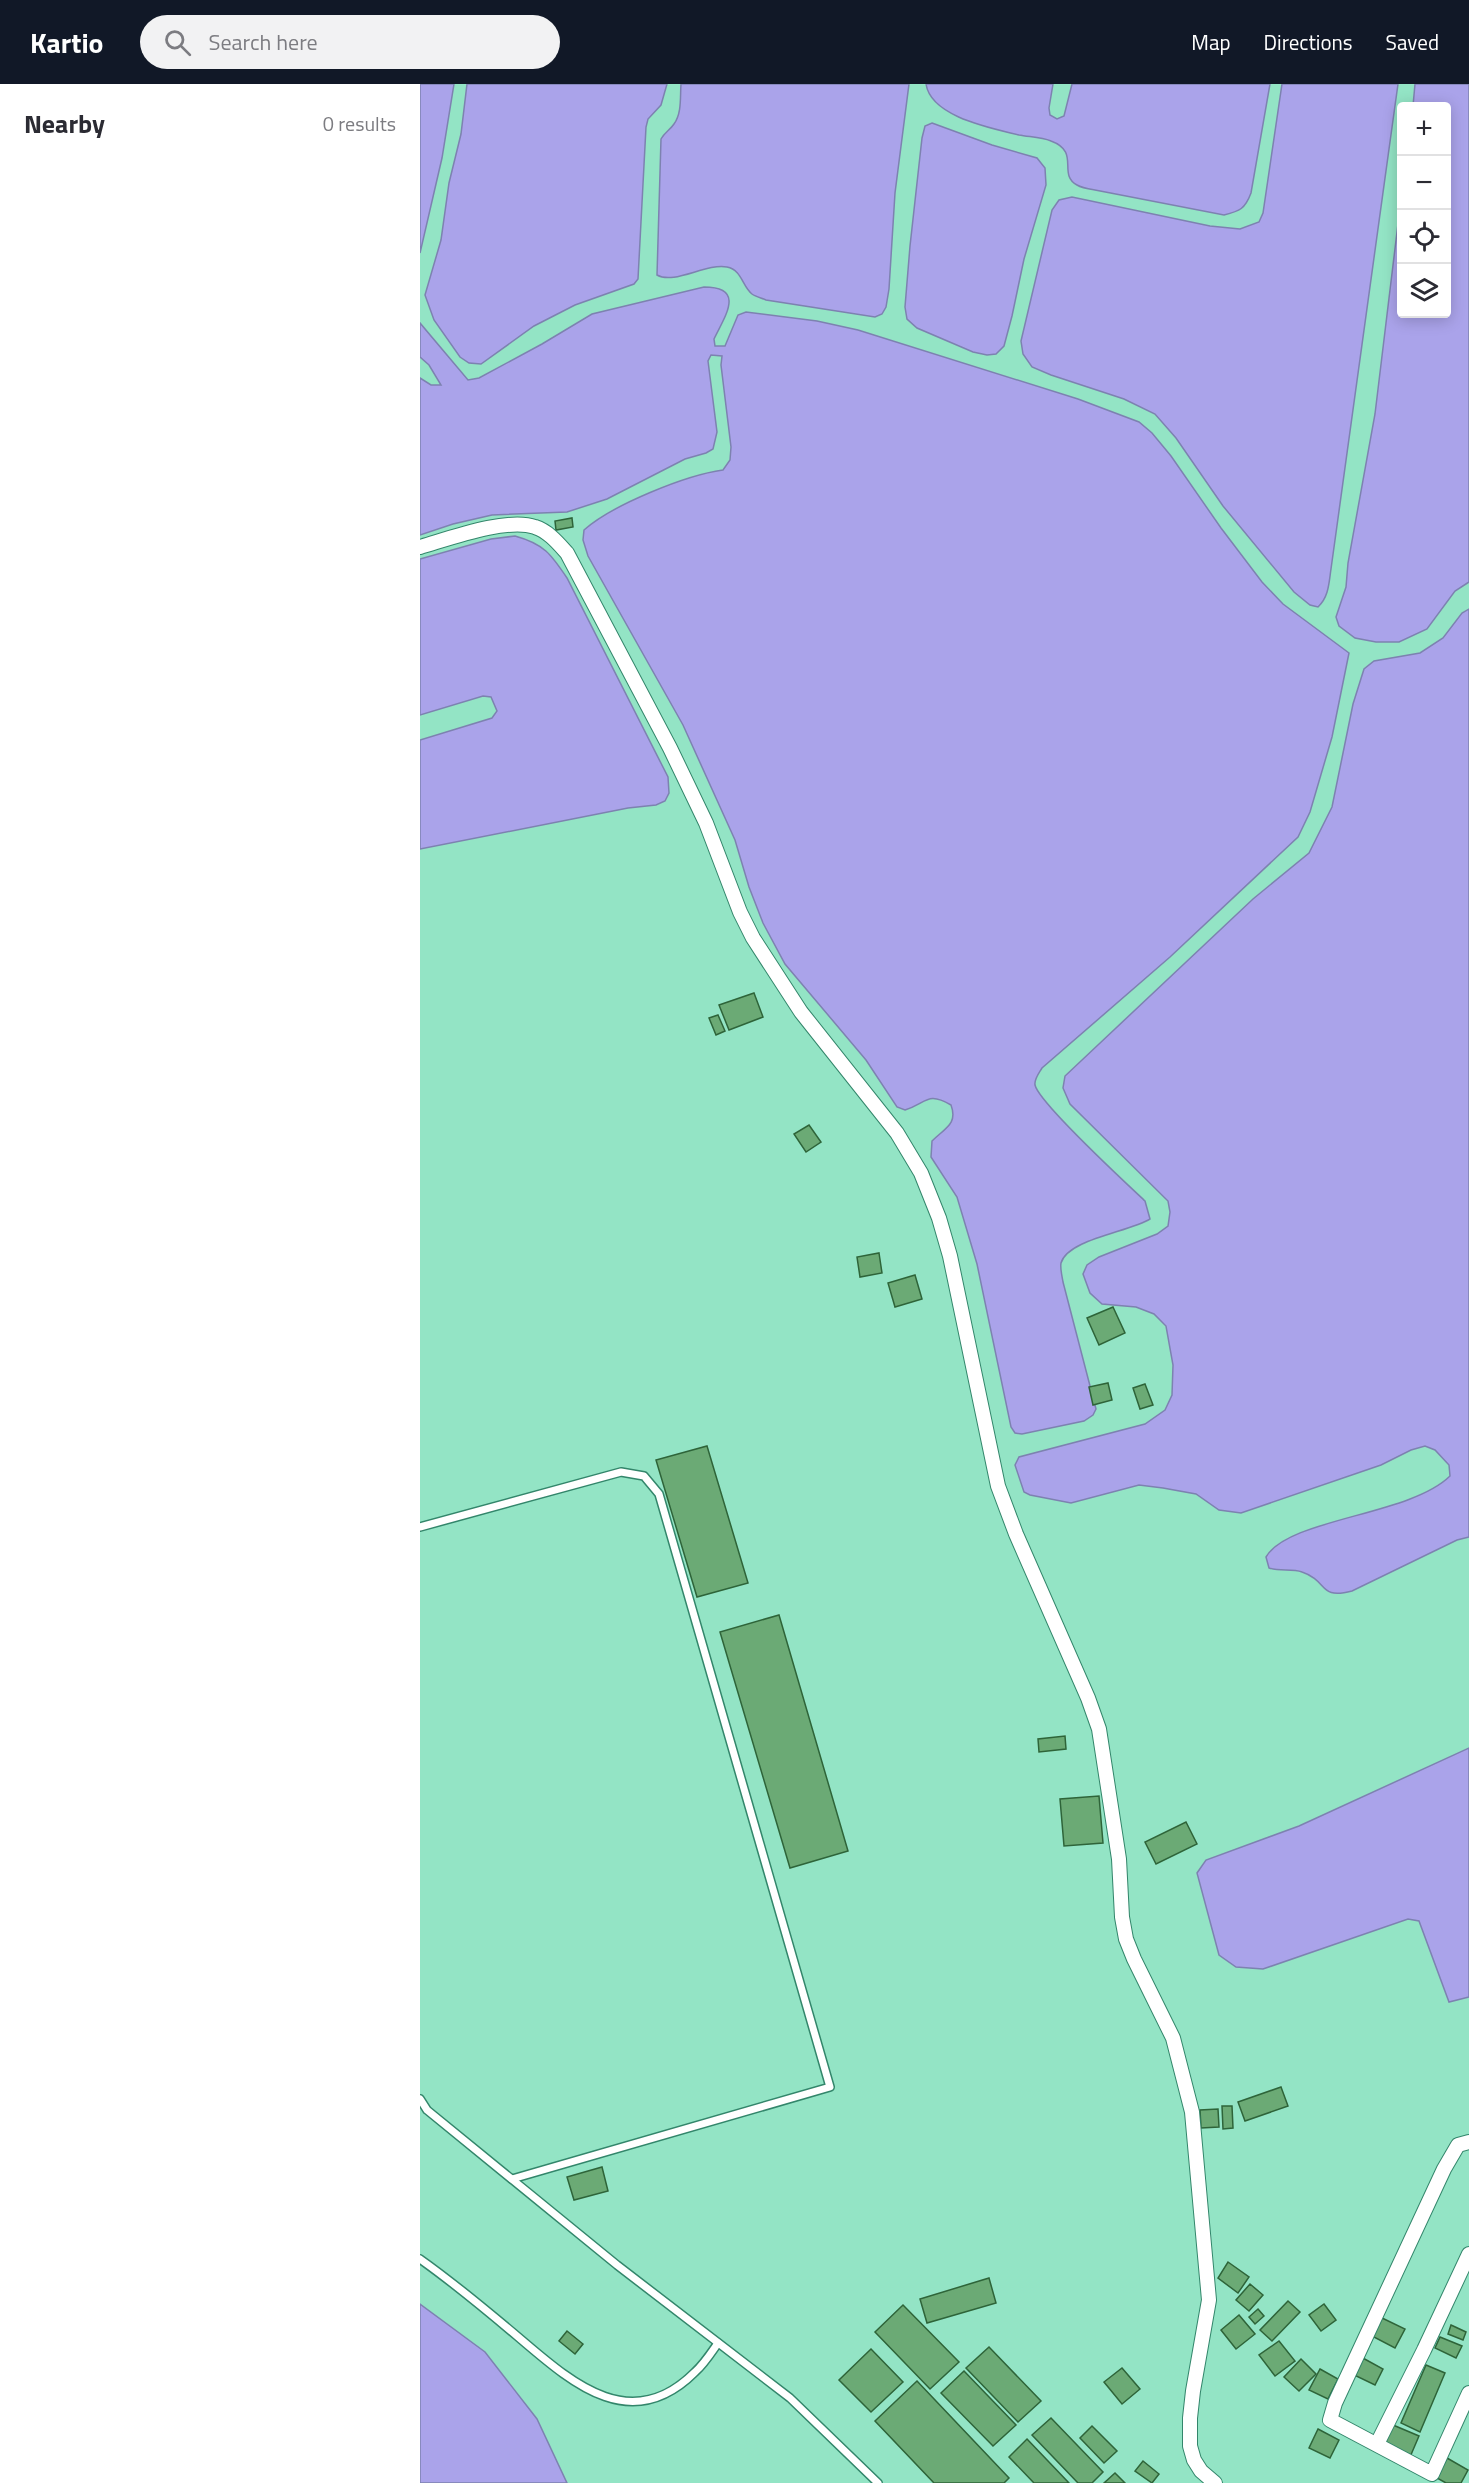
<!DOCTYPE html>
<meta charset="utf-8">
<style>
:root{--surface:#fff;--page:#f2f2f3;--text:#2b2b33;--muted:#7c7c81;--line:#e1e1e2;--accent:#111827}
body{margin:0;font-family:"Titillium Web",sans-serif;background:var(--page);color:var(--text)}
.controls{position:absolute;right:18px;top:18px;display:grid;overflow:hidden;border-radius:6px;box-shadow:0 3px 15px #0003}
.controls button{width:54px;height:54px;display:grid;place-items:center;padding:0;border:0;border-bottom:2px solid var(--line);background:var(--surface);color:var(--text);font:30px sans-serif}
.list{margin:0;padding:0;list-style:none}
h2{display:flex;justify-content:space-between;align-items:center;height:78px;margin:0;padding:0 24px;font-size:26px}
h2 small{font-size:20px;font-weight:400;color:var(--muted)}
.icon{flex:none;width:33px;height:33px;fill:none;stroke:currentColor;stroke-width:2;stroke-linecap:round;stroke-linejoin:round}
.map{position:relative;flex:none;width:1049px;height:2399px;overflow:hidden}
header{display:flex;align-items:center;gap:36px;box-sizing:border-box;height:84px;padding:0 30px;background:var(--accent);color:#fff}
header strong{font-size:28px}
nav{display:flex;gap:33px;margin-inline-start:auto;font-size:21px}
.search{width:420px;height:54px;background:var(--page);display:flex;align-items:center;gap:15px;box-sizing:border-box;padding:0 21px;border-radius:33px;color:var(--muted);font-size:22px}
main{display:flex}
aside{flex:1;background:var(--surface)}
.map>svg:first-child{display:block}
</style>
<header>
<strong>Kartio</strong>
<div class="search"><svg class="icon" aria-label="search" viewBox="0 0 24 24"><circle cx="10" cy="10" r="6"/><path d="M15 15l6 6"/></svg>Search here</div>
<nav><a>Map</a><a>Directions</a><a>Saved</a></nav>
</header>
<main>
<aside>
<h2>Nearby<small>0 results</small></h2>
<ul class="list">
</ul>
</aside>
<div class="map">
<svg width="1049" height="2399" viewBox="0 0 1049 2399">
<rect width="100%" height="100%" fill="#93e4c5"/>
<!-- water -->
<g fill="#aaa3ea" stroke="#7d82b0" stroke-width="1.5">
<path d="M0 0H34L22 74 0 169Z"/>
<path d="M47 0H247L241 21 228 35 226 43 218 195 214 200 155 221 114 242 61 280 49 279 40 273 14 236 5 211 21 156 29 99 41 50Z"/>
<path d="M261 0H489L475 109 469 205 466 223 462 230 455 233 346 216C342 214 336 213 332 210 322 202 322 186 307 183 286 179 254 201 237 191L241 55C245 48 250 46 254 40 262 29 260 13 261 0Z"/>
<path d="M506 0H633L629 24 630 31 637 35 644 32 652 0H850L831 109C825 125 820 127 804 131L675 106C669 105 662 104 657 101 637 90 661 68 631 57 621 53 609 53 599 51 571 44 511 33 506 0Z"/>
<path d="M862 0H978L911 485C909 498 909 513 898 523L890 521 874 508 803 422 756 354 735 330 704 315 631 291 612 283 603 270 601 257 632 126 639 116 652 113 790 142 820 145 839 138 843 129Z"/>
<path d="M995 0H1049V498L1035 507 1007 545 979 558H956L935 554 919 542 916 533 926 503 928 479 955 330 981 115 982 230H1026V22H993Z"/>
<path d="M512 39 572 61 617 74 625 84 626 101 604 175 592 232 584 262 576 270 567 271 553 268 497 244 487 235 485 223 490 162 502 54 505 42Z"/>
<path d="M284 203C326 203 305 232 294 255L295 262H305L318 231 326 228 397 237 438 246 658 315 719 338 732 349 751 372 801 444 842 498 863 520 929 569 912 653 890 728 878 753 750 873 622 984C619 989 614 995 615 1001 619 1019 707 1100 725 1117L730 1135C709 1148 648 1155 641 1179 640 1184 642 1192 643 1198L676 1325 673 1331 664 1337 602 1350 595 1349 591 1343 557 1180 537 1113 511 1073 512 1057C525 1044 538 1040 531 1021 507 1007 507 1019 485 1026L477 1023 446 976 365 880 343 839 329 803 315 756 263 641 168 472 163 456 164 446C192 421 266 391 303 386L310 376 311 363 301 281 302 272 291 271 288 277 297 348 293 365 286 369 265 375 187 415 147 428 72 431 33 440 0 451V294L11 301H21L9 281 0 273V239L48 296 59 294 122 260 172 230Z"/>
<path d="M95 452C124 460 131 470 147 494L248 693 249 709 245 717 236 721 208 724 0 765V656L72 634 77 627 71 613 63 612 0 631V475L71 455Z"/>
<path d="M1049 525V1453L1037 1456 932 1507C898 1516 909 1497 882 1488 872 1484 860 1488 849 1484L846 1473C869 1434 989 1432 1030 1392L1029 1381 1015 1366 1005 1362 991 1366 961 1381 821 1429 799 1426 776 1410 743 1404 719 1401 651 1419 610 1411 604 1408 595 1381 599 1373 725 1340 745 1326 752 1311 753 1281 746 1242 734 1230 716 1223 682 1220 670 1209 663 1190 667 1181 679 1173 737 1150 748 1142 750 1128 748 1117 650 1020 643 1004 645 992 833 815 889 769 912 723 933 620 944 585 954 577 1000 569 1023 554 1042 529Z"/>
<path d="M1049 1664V1913L1029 1918 999 1837 988 1835 843 1885 816 1883 799 1871 777 1789 786 1776 879 1742Z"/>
<path d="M0 2220 65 2268 117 2335 147 2399H0Z"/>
</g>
<!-- building -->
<g fill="#6baa75" stroke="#2e6439" stroke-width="1.5">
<path d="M152 434 153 443 136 446 135 437Z"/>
<path d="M334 909 343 933 309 946 299 921Z"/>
<path d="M298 931 305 947 296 951 289 934Z"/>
<path d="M389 1041 401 1058 386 1068 374 1050Z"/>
<path d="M459 1169 462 1189 440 1193 437 1173Z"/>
<path d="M495 1191 502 1215 475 1223 468 1199Z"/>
<path d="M693 1223 705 1249 679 1261 667 1234Z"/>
<path d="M688 1299 692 1316 673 1321 669 1303Z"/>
<path d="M725 1300 733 1321 720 1325 713 1304Z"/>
<path d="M287 1362 328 1499 277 1513 236 1376Z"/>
<path d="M359 1531 428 1767 370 1784 300 1548Z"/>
<path d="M645 1652 646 1665 619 1668 618 1655Z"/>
<path d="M679 1712 683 1759 644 1762 640 1715Z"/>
<path d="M766 1738 777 1760 736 1780 725 1758Z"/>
<path d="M861 2003 868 2022 825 2037 818 2018Z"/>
<path d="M802 2022H812L813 2044 803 2045Z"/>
<path d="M798 2025 799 2043 781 2044 780 2026Z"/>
<path d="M182 2083 188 2107 154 2116 147 2093Z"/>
<path d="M808 2178 829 2193 818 2209 798 2194Z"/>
<path d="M569 2194 576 2219 507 2239 500 2215Z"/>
<path d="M830 2200 843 2211 829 2227 816 2216Z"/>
<path d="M868 2217 880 2228 852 2257 840 2246Z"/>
<path d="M904 2220 916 2236 901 2247 889 2231Z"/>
<path d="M483 2221 539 2278 510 2305 455 2248Z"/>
<path d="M838 2225 844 2232 835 2240 829 2233Z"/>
<path d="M819 2231 835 2250 816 2265 801 2246Z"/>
<path d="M960 2233 985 2245 975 2264 950 2251Z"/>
<path d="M1031 2241 1046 2248 1043 2256 1028 2250Z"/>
<path d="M147 2247 163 2260 155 2270 139 2257Z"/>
<path d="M1020 2253 1042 2262 1036 2274 1015 2264Z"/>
<path d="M859 2257 875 2277 855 2292 839 2271Z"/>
<path d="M569 2263 621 2317 598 2338 546 2284Z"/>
<path d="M451 2265 483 2298 451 2328 419 2296Z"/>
<path d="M941 2273 963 2285 955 2301 932 2290Z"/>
<path d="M881 2275 896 2290 879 2307 864 2293Z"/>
<path d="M1006 2281 1025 2289 1000 2348 981 2339Z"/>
<path d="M702 2284 720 2305 702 2320 684 2298Z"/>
<path d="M900 2285 918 2295 908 2315 889 2306Z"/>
<path d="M544 2287 596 2341 573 2362 521 2309Z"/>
<path d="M497 2297 589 2394 584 2399H514L455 2337Z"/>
<path d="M631 2334 683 2388 672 2399H658L612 2351Z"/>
<path d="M973 2341 999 2352 990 2373 964 2361Z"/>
<path d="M672 2342 697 2367 684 2379 660 2354Z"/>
<path d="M898 2345 919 2356 910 2374 889 2364Z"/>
<path d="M607 2355 649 2399H614L589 2373Z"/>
<path d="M1027 2374 1048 2386 1041 2399H1026L1017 2394Z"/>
<path d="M723 2377 739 2390 732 2399 715 2387Z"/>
<path d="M695 2389 705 2399H684Z"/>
</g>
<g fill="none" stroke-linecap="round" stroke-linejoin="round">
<!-- service casing -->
<g stroke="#33866b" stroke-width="10">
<g id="service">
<path d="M0 1443 201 1388 224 1392 239 1410 410 2003 92 2095"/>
<path d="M0 2015 7 2026 197 2181 370 2314 458 2399"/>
<path d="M0 2175C34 2199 65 2225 97 2252 150 2297 210 2353 275 2288 284 2280 291 2269 298 2259"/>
</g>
</g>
<!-- minor casing -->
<g stroke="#33866b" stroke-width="16">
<g id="minor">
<path d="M0 463C28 455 87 433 115 443 128 447 138 459 147 469L250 664 286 739 320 828 333 854 381 928 477 1049 501 1089 519 1134 530 1172 578 1402 596 1450 668 1614 679 1645 699 1775 702 1833 706 1855 714 1875 753 1954 772 2028 789 2216 773 2307 770 2334V2362L774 2376 781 2387 795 2399"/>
<path d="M1049 2058 1038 2061 1024 2085 915 2319 910 2336 1012 2390 1049 2309"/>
<path d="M957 2360 1004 2266 1049 2170"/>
</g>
</g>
<!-- service -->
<use href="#service" stroke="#fff" stroke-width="7"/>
<!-- minor -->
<use href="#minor" stroke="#fff" stroke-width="14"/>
</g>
</svg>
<div class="controls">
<button>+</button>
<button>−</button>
<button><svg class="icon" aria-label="locate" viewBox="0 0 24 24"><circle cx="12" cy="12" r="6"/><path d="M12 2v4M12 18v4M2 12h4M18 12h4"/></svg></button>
<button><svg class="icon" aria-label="layers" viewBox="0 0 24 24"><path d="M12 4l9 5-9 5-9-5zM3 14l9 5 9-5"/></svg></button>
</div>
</div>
</main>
